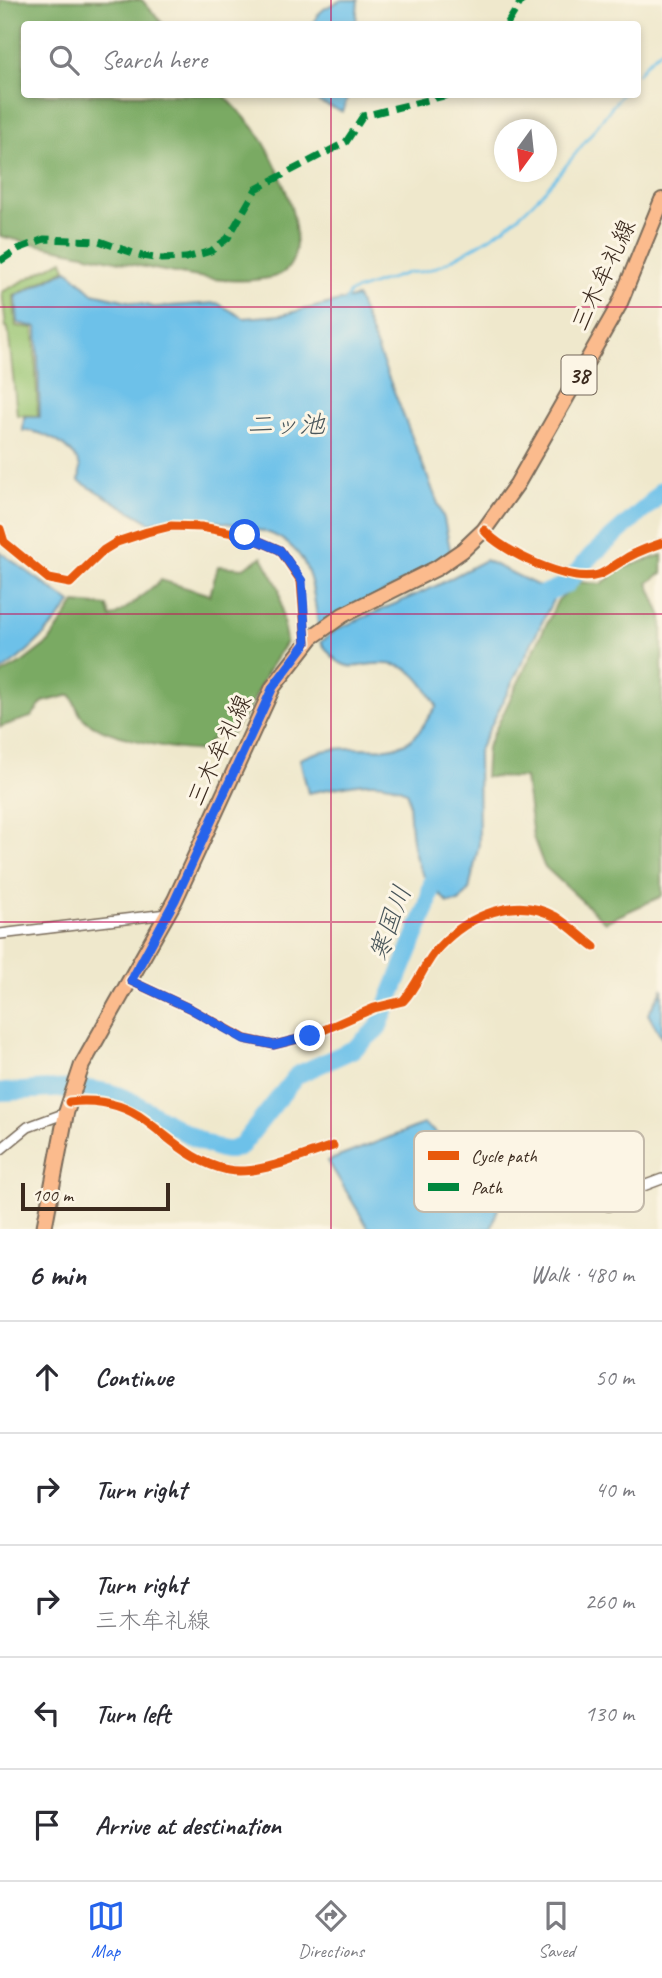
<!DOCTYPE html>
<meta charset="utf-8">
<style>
:root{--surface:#fff;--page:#f2f2f3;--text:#2b2b33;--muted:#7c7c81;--line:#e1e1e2;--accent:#2563eb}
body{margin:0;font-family:Caveat,"Klee One",sans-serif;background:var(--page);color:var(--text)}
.compass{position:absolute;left:494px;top:119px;width:63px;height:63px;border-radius:50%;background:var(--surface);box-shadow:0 4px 10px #0003;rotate:195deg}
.scale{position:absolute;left:21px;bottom:18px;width:149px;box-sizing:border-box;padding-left:7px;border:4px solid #3b2a1e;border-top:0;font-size:19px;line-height:24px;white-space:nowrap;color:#3b2a1e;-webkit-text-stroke:5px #fcf5e5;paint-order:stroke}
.stop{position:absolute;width:21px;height:21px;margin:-16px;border:5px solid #2563eb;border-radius:50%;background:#fff}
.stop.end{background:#2563eb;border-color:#fff;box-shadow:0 2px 7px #0008}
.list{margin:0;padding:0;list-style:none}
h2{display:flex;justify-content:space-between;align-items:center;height:91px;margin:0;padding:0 28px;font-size:30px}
h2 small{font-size:23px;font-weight:400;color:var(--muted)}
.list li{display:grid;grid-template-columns:46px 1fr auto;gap:21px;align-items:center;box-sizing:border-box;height:112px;padding:0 28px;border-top:2px solid var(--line)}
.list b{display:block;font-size:26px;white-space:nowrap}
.list p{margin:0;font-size:23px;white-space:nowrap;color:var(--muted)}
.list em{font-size:23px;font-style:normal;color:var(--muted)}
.icon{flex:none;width:38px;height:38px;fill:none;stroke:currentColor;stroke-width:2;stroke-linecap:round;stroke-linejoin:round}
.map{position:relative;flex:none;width:662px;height:1229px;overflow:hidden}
.search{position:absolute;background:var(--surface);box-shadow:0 4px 10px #0003;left:21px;right:21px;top:21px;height:77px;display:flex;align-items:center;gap:18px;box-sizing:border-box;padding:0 24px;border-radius:7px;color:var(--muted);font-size:26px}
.sheet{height:651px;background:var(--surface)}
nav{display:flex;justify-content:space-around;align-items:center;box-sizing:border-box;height:98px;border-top:2px solid var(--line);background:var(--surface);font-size:19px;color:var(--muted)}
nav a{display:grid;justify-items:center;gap:4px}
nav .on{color:var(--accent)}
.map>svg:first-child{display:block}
</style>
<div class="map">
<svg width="662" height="1229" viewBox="0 0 662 1229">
<rect width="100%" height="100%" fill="#fcf5e5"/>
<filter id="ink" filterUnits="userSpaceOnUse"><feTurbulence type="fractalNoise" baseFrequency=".0143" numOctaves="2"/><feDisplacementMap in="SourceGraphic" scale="14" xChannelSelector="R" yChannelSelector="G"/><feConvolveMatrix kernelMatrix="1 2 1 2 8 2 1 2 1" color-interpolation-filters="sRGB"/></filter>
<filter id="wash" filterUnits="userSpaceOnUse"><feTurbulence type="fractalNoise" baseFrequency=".00686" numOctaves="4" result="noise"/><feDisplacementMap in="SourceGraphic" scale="28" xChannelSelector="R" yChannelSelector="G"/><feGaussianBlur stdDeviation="1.57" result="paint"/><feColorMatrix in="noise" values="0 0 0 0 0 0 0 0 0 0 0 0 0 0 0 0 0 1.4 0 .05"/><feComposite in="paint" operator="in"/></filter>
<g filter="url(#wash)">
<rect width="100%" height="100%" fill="#efe8cc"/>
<!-- green -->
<path fill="#99c572" stroke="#6a7848" stroke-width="2" d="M63 260 66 269 14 296 16 326 34 328 38 416 17 415 8 328 6 327 2 292Z"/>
<!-- forest -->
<g fill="#7aaa64" stroke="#5a6a41" stroke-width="2">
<path d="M0 0H142L163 24H24V94L224 95C235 108 249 120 259 135 277 160 324 264 273 277 231 288 162 270 120 262 80 253 40 246 0 236Z"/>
<path d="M662 555V573L648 583 662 617V896L605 922 544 866 533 837 525 778 485 777 487 747 558 600 579 582 601 584 623 568Z"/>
<path d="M262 557 279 588 286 642 267 672 249 710 229 736H214L204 750C179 752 102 736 84 719 78 714 75 703 71 695L43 702 31 717 0 727V675L23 662 49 642 75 603 107 606 111 618 131 605 161 580 210 595 218 566 243 568Z"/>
</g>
<!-- water -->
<g fill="#6dc1e9" stroke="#547684" stroke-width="2">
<path d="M342 0H358L356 24H313C318 10 328 6 342 0Z"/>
<path d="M311 95H348L343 112 320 103Z"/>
<path d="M68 270 93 293 154 307 217 303 244 318 281 315 357 297 444 519 451 554 319 630C315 607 314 581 303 561 296 549 283 538 269 533 240 524 179 512 151 523L79 481C80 475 81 469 79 464 72 446 42 430 23 431L24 417H40L37 327 18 323 16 296Z"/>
<path d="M0 552 71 603C50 631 29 653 0 672Z"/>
<path d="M485 560 537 585 553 600 478 752 479 844 469 890 459 902 448 903C437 891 423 879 418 864 409 841 411 817 408 793 381 773 339 788 308 793L300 759C316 751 334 748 352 748 370 748 389 751 406 743 420 736 427 717 437 706 417 672 407 659 365 665 356 667 347 668 339 662 332 658 326 649 321 642L337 629 436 586Z"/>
<path d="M662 990V1038L648 1014Z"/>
<path d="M424 1124 448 1142 480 1154 505 1168 508 1180 491 1229H369L328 1161Z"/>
</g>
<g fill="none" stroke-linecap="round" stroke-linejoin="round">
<!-- stream -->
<g stroke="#6dc1e9" stroke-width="2.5">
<path d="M638 74 647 62 662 49"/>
<path d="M345 302 349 293 410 272C427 274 446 263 460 255 482 243 504 230 522 213 560 178 590 134 622 94"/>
</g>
<!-- river -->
<g stroke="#6dc1e9" stroke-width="18">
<path d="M524 602 567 584 592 555 650 504 662 490"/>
<path d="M0 1092C41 1091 91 1081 129 1100 150 1110 210 1153 231 1150 231 1150 240 1147 241 1146L297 1075 354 1049 378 1028 427 907 436 864"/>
</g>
</g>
</g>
<g filter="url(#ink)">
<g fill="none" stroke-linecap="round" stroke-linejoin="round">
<!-- minor casing -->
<g stroke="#7a6c5b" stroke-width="12">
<g id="minor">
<path d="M0 529 4 542 49 579 70 583 104 550 117 542 147 532 171 526 201 527 245 535 280 550 301 581 306 643"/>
<path d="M484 530C502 552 570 584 598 575 607 572 614 565 622 561 634 552 648 548 662 543"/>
<path d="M0 934 167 914"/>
<path d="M131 981 191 1009 245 1039 274 1045 310 1036 374 1008 403 1001C418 985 424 963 439 947 468 916 515 894 556 917 569 925 582 938 594 947"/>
<path d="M69 1102C96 1099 124 1104 146 1121 173 1141 194 1163 228 1170 258 1176 303 1155 333 1146"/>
<path d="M0 1150 28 1127 66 1113"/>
<path d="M608 1206 638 1188 662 1179"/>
</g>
</g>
<!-- primary casing -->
<g stroke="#7a6c5b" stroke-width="18">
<path id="primary" d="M44 1229 66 1113 82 1065 175 900 273 687 312 637 343 615 437 568 463 550 484 530 517 484 619 305 662 200"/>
</g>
<!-- minor -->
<use href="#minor" stroke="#fff" stroke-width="9"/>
<!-- primary -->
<use href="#primary" stroke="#fbbb8d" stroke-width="14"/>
<!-- quiet -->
<g stroke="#00873e" stroke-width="7" stroke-dasharray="14 7" stroke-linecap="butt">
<path d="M507 24 522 0"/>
<path d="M0 261 18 249 44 239 99 241 142 256 161 259 186 258 211 251 228 238 256 189 346 142 363 116 452 94"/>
</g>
<!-- cycleway casing -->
<g stroke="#fcf5e5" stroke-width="13">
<g id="cycleway">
<path d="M0 529 4 542 49 579 70 583 104 550 117 542 147 532 171 526 201 527 245 535 280 550 301 581 306 643"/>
<path d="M484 530C502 552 570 584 598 575 607 572 614 565 622 561 634 552 648 548 662 543"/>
<path d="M131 981 191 1009 245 1039 274 1045 310 1036 374 1008 403 1001C418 985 424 963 439 947 468 916 515 894 556 917 569 925 582 938 594 947"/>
<path d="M69 1102C96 1099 124 1104 146 1121 173 1141 194 1163 228 1170 258 1176 303 1155 333 1146"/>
</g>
</g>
<!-- cycleway -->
<use href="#cycleway" stroke="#e8590c" stroke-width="9"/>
</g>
</g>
<g fill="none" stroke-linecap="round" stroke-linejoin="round" filter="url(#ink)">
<!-- route -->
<path stroke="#2563eb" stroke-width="9" d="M245 535 280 550 302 581 306 643 273 687 175 900 131 981 191 1009 244 1039 274 1045 310 1036"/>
</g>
<!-- grid -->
<path fill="none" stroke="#c2185b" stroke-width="2" stroke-opacity="0.55" d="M331 0V24M331 94V1229M0 307H662M0 614H662M0 922H662"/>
<g text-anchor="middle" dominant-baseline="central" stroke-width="6" stroke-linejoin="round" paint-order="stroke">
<!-- shield labels -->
<rect fill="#fcf5e5" stroke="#75675a" stroke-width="2" x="561.5" y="355.5" width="35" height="39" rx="5"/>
<g font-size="23" font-weight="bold" fill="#3b2a1e">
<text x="579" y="375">38</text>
</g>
<!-- street labels -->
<g font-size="24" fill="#3b2a1e" stroke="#fcf5e5">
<text transform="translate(603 275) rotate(-65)">三木牟礼線</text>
<text transform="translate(219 750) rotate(-65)">三木牟礼線</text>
</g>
<!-- water labels -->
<g font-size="26" font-style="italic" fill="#4a575b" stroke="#fcf5e5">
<text x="286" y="424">二ッ池</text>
<text transform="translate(390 923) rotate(-70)">寒国川</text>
</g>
</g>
<!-- legend -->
<rect x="414" y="1131" width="230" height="81" rx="10" fill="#fcf5e5" stroke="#c2b8a9" stroke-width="2"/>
<rect x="428" y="1151" width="31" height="9" fill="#e8590c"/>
<rect x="428" y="1183" width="31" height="8" fill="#00873e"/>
<g font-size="19" fill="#3b2a1e">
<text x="471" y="1162">Cycle path</text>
<text x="471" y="1194">Path</text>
</g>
</svg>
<svg class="compass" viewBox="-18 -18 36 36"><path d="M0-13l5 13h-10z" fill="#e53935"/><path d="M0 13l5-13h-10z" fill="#7c7c81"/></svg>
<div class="scale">100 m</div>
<div class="stop" style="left:245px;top:535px"></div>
<div class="stop end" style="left:310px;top:1036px"></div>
<div class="search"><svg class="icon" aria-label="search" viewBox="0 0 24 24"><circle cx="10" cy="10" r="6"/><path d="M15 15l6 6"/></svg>Search here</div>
</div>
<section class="sheet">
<h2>6 min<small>Walk · 480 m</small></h2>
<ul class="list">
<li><svg class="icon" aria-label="ahead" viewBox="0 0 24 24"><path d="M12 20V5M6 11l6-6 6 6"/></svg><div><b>Continue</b></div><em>50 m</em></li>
<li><svg class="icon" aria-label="right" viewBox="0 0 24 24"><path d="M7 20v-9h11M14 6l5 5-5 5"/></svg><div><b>Turn right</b></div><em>40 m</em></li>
<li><svg class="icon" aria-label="right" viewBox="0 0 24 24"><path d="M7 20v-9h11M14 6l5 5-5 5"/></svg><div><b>Turn right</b><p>三木牟礼線</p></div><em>260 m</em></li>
<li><svg class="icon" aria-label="left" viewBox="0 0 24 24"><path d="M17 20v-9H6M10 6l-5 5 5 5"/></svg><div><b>Turn left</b></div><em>130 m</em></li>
<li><svg class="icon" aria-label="arrive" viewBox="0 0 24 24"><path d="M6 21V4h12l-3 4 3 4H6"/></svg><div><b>Arrive at destination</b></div></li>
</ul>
</section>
<nav>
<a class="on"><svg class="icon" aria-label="map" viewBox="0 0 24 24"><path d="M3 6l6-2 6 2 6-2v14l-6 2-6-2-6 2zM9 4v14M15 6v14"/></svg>Map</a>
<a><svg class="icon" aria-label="directions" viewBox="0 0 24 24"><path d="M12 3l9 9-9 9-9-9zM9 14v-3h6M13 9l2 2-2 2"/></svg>Directions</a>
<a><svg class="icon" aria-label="saved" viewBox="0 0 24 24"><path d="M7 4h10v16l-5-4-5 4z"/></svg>Saved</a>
</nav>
